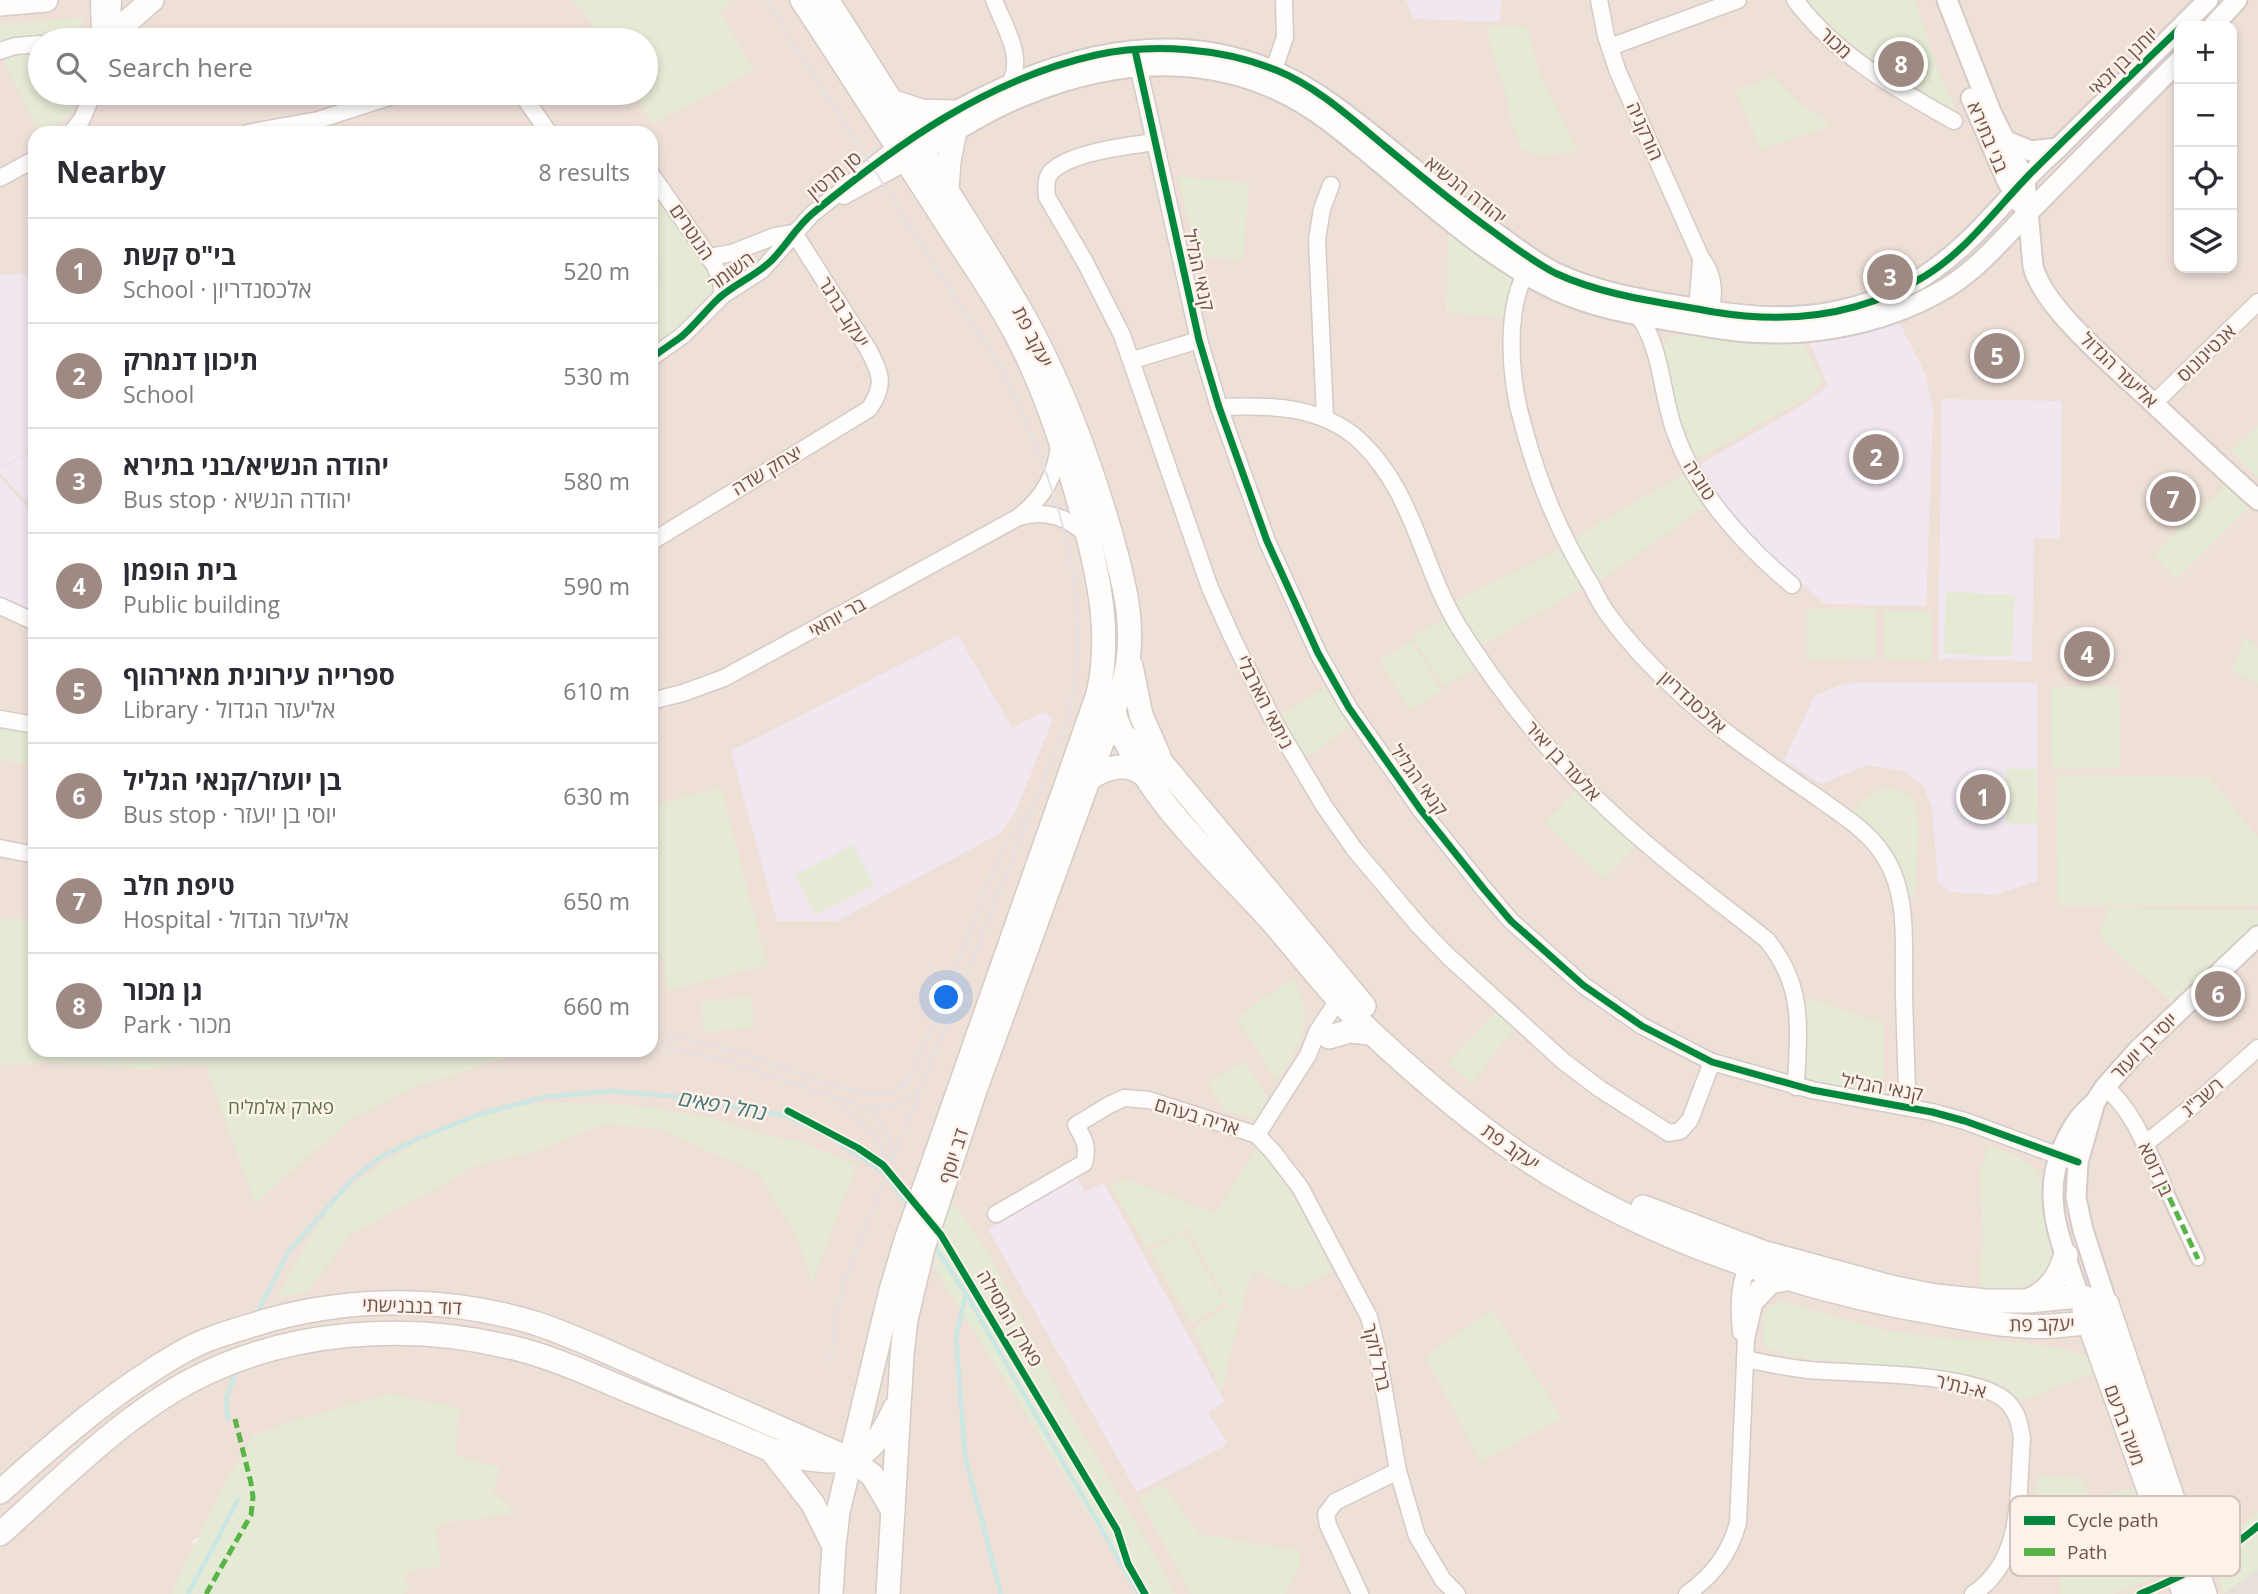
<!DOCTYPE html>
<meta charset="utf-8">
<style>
:root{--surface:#fff;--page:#f7f7f7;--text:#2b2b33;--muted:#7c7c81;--line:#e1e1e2;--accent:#9f8983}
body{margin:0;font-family:"Open Sans",Heebo,sans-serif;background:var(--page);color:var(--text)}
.controls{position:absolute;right:21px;top:21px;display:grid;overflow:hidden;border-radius:14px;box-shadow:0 4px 10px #0003}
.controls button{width:63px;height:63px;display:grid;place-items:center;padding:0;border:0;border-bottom:2px solid var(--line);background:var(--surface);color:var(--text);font:35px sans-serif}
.you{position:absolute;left:947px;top:998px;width:24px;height:24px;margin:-18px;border:5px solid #fff;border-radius:50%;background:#1a73e8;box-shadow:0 0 0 10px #1a73e833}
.badge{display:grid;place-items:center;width:46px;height:46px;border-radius:50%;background:var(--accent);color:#fff;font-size:23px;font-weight:700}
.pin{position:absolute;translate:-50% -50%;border:4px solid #fff;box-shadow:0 2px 7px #0006}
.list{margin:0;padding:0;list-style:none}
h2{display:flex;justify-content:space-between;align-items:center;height:91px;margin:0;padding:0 28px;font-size:30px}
h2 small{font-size:23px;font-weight:400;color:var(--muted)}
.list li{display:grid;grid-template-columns:46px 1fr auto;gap:21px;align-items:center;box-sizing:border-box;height:105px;padding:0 28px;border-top:2px solid var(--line)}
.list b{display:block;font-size:26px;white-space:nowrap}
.list p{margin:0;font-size:23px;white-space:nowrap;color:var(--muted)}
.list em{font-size:23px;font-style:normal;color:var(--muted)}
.icon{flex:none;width:38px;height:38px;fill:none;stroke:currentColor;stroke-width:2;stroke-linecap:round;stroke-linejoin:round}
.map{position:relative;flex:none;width:2258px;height:1594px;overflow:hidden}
.search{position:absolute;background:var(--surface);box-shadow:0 4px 10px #0003;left:28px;top:28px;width:630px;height:77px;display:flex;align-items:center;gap:18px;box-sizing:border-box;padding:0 24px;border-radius:38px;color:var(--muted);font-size:26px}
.panel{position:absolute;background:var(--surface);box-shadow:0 4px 10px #0003;left:28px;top:126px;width:630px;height:931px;border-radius:21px}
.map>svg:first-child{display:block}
</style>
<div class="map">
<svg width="2258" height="1594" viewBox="0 0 2258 1594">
<rect width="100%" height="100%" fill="#f5efe9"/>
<!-- residential -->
<path fill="#eee0d7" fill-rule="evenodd" d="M0 0H2258V1594H361L255 1509 192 1541 209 1587 204 1594H0ZM2179 26H2232V268H2179ZM40 40H646V93H40ZM35 133H651V1050H35Z"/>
<!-- industrial -->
<path fill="#e7dfda" d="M2258 1569V1594H2225L2236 1585Z"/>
<!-- education -->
<g fill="#f0e7f0">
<path d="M1406 0H1501L1500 22 1414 19Z"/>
<path d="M35 273V450L0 467V275Z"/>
<path d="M1897 318 1925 373 1933 411 1926 606 1825 604 1725 516 1694 468 1809 401 1828 385 1808 340Z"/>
<path d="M1942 399 2062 401 2060 538H2034L2032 661 1938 659Z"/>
<path d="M35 451V510L0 473V468Z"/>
<path d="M0 478 35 515V618L0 599Z"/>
<path d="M958 635 1012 728 1043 712 1053 719 1016 811 1001 833 837 921H777L731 751Z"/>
<path d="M1860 682 2037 683V881L1995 895 1951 892 1938 883 1932 807 1924 787 1905 771 1867 765 1821 784 1784 760 1815 695 1841 685Z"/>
<path d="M1077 1177 1085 1191 1104 1183 1225 1402 1208 1412 1228 1444 1137 1492 988 1229Z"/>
</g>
<!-- green -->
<g fill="#e5ead5">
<path d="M572 0H732L720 10 753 71 652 124 633 93H646V40H604L598 30Z"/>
<path d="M1799 0H1915L1938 70 1958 116 1857 58Z"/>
<path d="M83 18 82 40 21 37 0 42V24Z"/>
<path d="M1487 26 1527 27 1539 73 1578 152 1538 155 1522 149 1511 120 1505 89 1493 56Z"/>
<path d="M31 51 40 52V93H83L74 109 48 133H40L4 61Z"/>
<path d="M1773 76 1801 104 1831 126 1761 149 1736 91Z"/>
<path d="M1178 177 1249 183 1243 259 1197 257Z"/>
<path d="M651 181 710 269 715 284V298L667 339 651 349V291L660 280 659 262 651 246Z"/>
<path d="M1449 229 1517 282 1506 318 1446 312Z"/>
<path d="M1686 332 1755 340 1803 342 1823 382 1808 397 1694 461C1686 442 1657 365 1664 348 1668 338 1677 335 1686 332Z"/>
<path d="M2258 426V477L2231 450Z"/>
<path d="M1687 472 1709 504 1595 583 1571 540Z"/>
<path d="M2227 484 2249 507 2176 578 2154 555Z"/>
<path d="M1565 547 1588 584 1477 648 1453 602Z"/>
<path d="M1946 592 2015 595 2012 656 1944 654Z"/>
<path d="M1807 609H1875L1876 658 1807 659Z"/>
<rect x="1884" y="611" width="47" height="49"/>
<path d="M1446 618 1476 667 1444 687 1413 637Z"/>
<path d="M2245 637 2258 648V683L2232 672Z"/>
<path d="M1412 641 1441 691 1409 710 1380 660Z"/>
<path d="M2119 686 2120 768 2052 769 2051 687Z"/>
<path d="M1325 688 1350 727 1301 761 1277 717Z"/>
<path d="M0 726 35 733V767L0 759Z"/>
<path d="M2006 769H2036L2037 824 2006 825Z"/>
<path d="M2057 776 2209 777 2258 838V905L2058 906Z"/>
<path d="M1579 787 1638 843 1604 879 1545 822Z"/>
<path d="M721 788 767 965 669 990 651 923V806Z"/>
<path d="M1889 789C1898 790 1908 792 1913 800 1924 823 1915 869 1914 895L1910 904 1904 892 1850 816C1862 800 1869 791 1889 789Z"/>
<path d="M853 845 874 885 815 915 795 875Z"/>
<path d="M2109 908 2258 911V931L2180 1010 2099 936Z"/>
<path d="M0 918 35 921V1050H530L416 1086 350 1120 255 1203 205 1064 147 1069 42 1062 0 1065Z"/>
<path d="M1293 978C1316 1027 1302 1037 1277 1080L1237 1018Z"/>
<path d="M751 996 754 1027 704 1032 701 1002Z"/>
<path d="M1800 996 1883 1024 1884 1094 1802 1079Z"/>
<path d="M1501 1007 1517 1025 1472 1082 1448 1063Z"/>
<path d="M1244 1062 1268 1098 1256 1119 1225 1111 1208 1083Z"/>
<path d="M560 1103 616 1104 655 1108 710 1118 758 1134 801 1142 856 1165 812 1283 797 1236 758 1173 661 1129 602 1124 535 1152 478 1164 428 1193 350 1234 308 1291 277 1299C294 1268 312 1229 335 1203 377 1157 462 1116 523 1105 535 1103 548 1104 560 1103Z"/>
<path d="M1258 1145C1287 1185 1312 1225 1332 1271L1296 1290 1252 1270 1233 1340 1222 1391 1193 1329 1229 1306 1188 1228 1147 1247 1110 1186 1125 1179 1216 1214Z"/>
<path d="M1988 1145C2007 1153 2027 1157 2039 1175L2051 1248C2049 1290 2012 1289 1980 1288L1983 1235 1980 1166 1984 1165Z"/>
<path d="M945 1195 972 1228 992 1260 1068 1410 1148 1544 1175 1594H1139L926 1255Z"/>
<path d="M1184 1232 1225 1304 1191 1323 1150 1251Z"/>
<path d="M1780 1301 1886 1331 1949 1339 2024 1343 2069 1350 2087 1357 2099 1370 2021 1401 2004 1386 1985 1377 1787 1356 1763 1345 1764 1310Z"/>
<path d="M1492 1310 1562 1418 1480 1461 1426 1357Z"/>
<path d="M388 1394 459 1408 455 1456 500 1468 492 1491 515 1513 435 1524 441 1566 403 1572 409 1589 402 1594H171L227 1480 253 1436 281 1425Z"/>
<path d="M2039 1475 2080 1478 2091 1499 2142 1486 2168 1573 2112 1594H2060V1577L2029 1548Z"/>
<path d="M1162 1484 1199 1534 1300 1551 1299 1567 1285 1594H1191L1139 1497Z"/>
<path d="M2258 1512V1569L2223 1594 2208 1554Z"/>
</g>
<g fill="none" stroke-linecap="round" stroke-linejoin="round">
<!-- stream -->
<g stroke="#cce6e3" stroke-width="4.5">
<path d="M932 1242 966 1294 1139 1594"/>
<path d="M966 1294 956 1337 965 1456 1001 1594"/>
<path d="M255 1317 289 1251 352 1180 379 1158 417 1139 483 1113 546 1097 609 1091 682 1097 787 1116 832 1138 882 1171 910 1208"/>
<path d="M228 1420 226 1399 237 1368"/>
<path d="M188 1594 238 1500"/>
</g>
<!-- pedestrian casing -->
<g stroke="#d4cac7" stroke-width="16">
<path id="pedestrian" d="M2163 1184 2198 1259"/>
</g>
<!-- minor casing -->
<g stroke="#d4cac7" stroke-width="19">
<g id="minor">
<path d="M99 0 100 40"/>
<path d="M994 0C1004 26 1026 59 1009 85"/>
<path d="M1599 0 1606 36 1618 72 1701 258C1715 275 1717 301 1705 319"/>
<path d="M1795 0C1837 56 1895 88 1954 121"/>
<path d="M111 40 113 0"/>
<path d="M1610 47 1738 0"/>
<path d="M0 51 15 46 40 44"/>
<path d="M1136 56 1199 340 1219 407 1267 541 1318 653 1349 708 1420 809 1483 888 1511 921 1583 985 1642 1026 1712 1062 1812 1090 1932 1112 1965 1121 2070 1160"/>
<path d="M1272 83 1273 72 1285 37 1284 0"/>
<path d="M521 93 549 133"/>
<path d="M71 133 82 119 93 93"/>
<path d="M247 133 318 120 402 93"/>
<path d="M1154 142C1127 146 1072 152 1052 171 1045 178 1046 188 1047 197L1085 262 1122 335 1210 588 1232 637 1272 718 1324 806 1355 850 1419 926 1448 956 1563 1061 1600 1089 1669 1133 1680 1131 1690 1120 1712 1062"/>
<path d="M651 174 715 266 721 282 723 295"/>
<path d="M0 178 35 159"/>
<path d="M844 196 908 161"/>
<path d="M709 257 732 253 775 236 794 233"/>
<path d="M1530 265C1503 307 1510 380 1523 425 1539 484 1559 533 1591 585 1597 596 1602 608 1610 617 1640 659 1693 708 1735 739 1762 759 1789 778 1817 797 1841 815 1868 830 1884 856 1910 895 1903 950 1904 995 1905 1032 1906 1069 1908 1107"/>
<path d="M1637 314C1662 346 1661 394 1675 432 1696 493 1743 544 1792 585"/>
<path d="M1699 318 1697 309 1701 261"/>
<path d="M651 358 682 336 723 295 762 270 812 214 898 146"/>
<path d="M1133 360 1199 340"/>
<path d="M2154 403 2258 302"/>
<path d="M1219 407C1268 405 1320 405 1359 440 1415 492 1421 567 1460 629 1499 690 1544 748 1596 798 1649 850 1709 894 1767 940 1806 989 1798 1028 1796 1087"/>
<path d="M1325 417 1317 239 1322 209 1331 185"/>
<path d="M1019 517C1047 509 1067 517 1088 536"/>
<path d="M651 542 869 409C886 385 881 374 868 349L794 233"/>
<path d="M0 606 35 622"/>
<path d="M651 701 683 693 724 678 1017 518C1042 500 1056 476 1059 445"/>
<path d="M0 719 35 725"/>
<path d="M0 848 35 855"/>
<path d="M2105 1087C2134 1111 2147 1149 2163 1184"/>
<path d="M1257 1135 1308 1055 1317 1032 1338 1000"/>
<path d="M2145 1144 2196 1103 2258 1048"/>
<path d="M996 1214 1084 1163C1089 1147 1084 1139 1076 1125L1109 1105 1124 1098 1149 1100 1257 1135 1273 1152 1300 1187 1369 1317 1377 1349 1398 1471 1417 1536 1443 1580 1457 1594"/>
<path d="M1741 1332C1739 1310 1737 1277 1754 1260"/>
<path d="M1745 1359C1766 1363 1787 1368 1809 1370 1856 1374 1970 1372 2005 1400 2017 1410 2020 1424 2022 1439 2017 1494 2025 1559 1973 1594"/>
<path d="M1360 1594 1328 1525 1326 1514 1335 1502 1398 1471"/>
<path d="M1687 1594C1713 1575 1729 1555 1738 1523L1746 1339 1758 1288"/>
</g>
</g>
<!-- tertiary casing -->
<g stroke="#d4cac7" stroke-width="23">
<g id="tertiary">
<path d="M1947 0 1991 112 2025 180 2033 266C2043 309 2119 370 2152 402 2187 435 2222 468 2258 500"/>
<path d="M2182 26 2208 0"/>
<path d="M2213 26 2237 0"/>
<path d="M1971 98 2007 181 2021 204"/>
<path d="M2004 140 2031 151 2058 148"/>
<path d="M900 145C1034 57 1194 1 1336 107 1392 148 1443 196 1500 236 1518 249 1535 263 1556 273 1603 295 1656 302 1707 310 1776 322 1839 320 1903 288 1952 264 1989 220 2025 180 2035 169 2046 159 2057 149 2097 109 2138 69 2179 29"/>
<path d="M911 159C948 136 985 111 1026 95 1128 53 1236 52 1327 120 1399 174 1463 241 1543 284 1595 312 1657 318 1714 328 1793 341 1879 329 1948 287 1983 265 2005 235 2034 207 2082 158 2131 109 2179 61"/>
<path d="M2079 1296C2063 1246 2040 1201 2062 1149 2070 1131 2077 1118 2092 1105"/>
<path d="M2107 1304 2083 1230 2076 1198 2078 1162 2095 1102 2105 1087 2137 1051 2258 936"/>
</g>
</g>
<!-- secondary casing -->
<g stroke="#d4cac6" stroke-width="26">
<g id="secondary">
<path d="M802 0C849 71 894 142 940 213 965 253 994 292 1016 334 1048 395 1068 461 1086 528 1100 583 1111 638 1098 694L906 1240 890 1294 838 1512 834 1546 831 1594"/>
<path d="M827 0C869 65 910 131 951 197 979 242 1008 286 1033 333 1066 397 1091 465 1111 535 1125 585 1138 633 1123 685L974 1093 923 1248 906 1319 902 1355 888 1594"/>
<path d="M0 4 46 0"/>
<path d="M113 40 129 20 152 0"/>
<path d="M891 101 921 111 954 112"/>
<path d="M947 190 949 161 955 131"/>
<path d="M1131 666 1141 715 1159 756"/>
<path d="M1112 707C1137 787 1202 847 1258 906 1294 944 1323 987 1361 1023 1415 1074 1472 1124 1534 1164 1656 1242 1799 1290 1941 1314 1982 1321 2022 1330 2064 1325 2071 1324 2082 1325 2089 1321 2095 1318 2101 1309 2107 1304"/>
<path d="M1119 735 1143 745 1161 762 1364 1006"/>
<path d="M1090 778C1106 767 1130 761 1145 776"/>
<path d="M1329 1037 1350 1031 1371 1033"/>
<path d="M1643 1207 1762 1252 1891 1287 1935 1296 1986 1301H2029L2079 1296 2107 1304"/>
<path d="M1755 1298 1770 1282 1791 1278"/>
<path d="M2030 1300C2051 1290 2059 1276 2066 1255"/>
<path d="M2107 1304 2205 1594"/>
<path d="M2084 1309 2166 1538 2184 1594"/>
<path d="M771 1450 813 1504 834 1546"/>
<path d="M0 1492C58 1440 116 1389 184 1351 210 1336 241 1329 269 1320 356 1296 449 1297 535 1323 580 1338 623 1359 666 1378 728 1405 789 1432 850 1459L872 1475 893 1511"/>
<path d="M0 1534C61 1480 121 1417 194 1379 289 1330 407 1322 510 1347 553 1357 593 1376 634 1393 679 1412 726 1430 771 1450 792 1457 838 1467 858 1456 876 1447 887 1425 895 1408"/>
</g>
</g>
<!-- pedestrian -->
<use href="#pedestrian" stroke="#fefdfc" stroke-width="12"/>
<!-- minor -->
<use href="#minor" stroke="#fefdfc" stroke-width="16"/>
<!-- tertiary -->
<use href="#tertiary" stroke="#fefdfc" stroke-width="19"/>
<!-- secondary -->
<use href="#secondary" stroke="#fefdfc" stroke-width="23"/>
<!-- tram -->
<g stroke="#e3e1e4" stroke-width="2">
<path d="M766 0 1003 372C1056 480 1102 610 1064 729L848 1272 835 1320 831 1362"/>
<path d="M651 1032C686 1038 722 1047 756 1058 787 1068 856 1098 886 1094 898 1092 908 1082 914 1071L1000 856 1023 816"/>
<path d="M651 1043 722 1060 864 1107 896 1105 920 1089"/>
<path d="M837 1104C858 1118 878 1131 885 1157"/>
<path d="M861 1105C879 1118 892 1137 895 1160"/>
</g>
<!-- quiet -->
<g stroke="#59b447" stroke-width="5" stroke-dasharray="10 5" stroke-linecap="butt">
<path d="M2163 1184 2198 1259"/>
<path d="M206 1594 251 1515 253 1497 251 1483 235 1419"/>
</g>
<!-- cycleway casing -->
<g stroke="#fdf2ea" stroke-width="11">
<g id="cycleway">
<path d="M1135 50 1199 340 1219 407 1267 541 1318 653 1349 708 1420 809 1483 888 1511 921 1583 985 1642 1026 1712 1062 1812 1090 1932 1112 1965 1121 2078 1162"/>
<path d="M651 358C661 351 671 344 681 337 695 325 706 310 719 298 735 284 755 276 771 261 786 246 796 227 813 213 897 144 988 79 1096 55 1153 43 1222 48 1276 70 1318 87 1353 120 1387 148 1423 178 1457 206 1495 233 1514 247 1534 262 1555 273 1604 296 1661 302 1714 312 1787 324 1861 316 1925 276 1966 251 1996 209 2029 175 2078 126 2129 77 2179 29"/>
<path d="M788 1111 858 1148 883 1165 941 1235 1117 1530 1128 1564 1145 1594"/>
<path d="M2140 1594C2182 1577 2223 1556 2258 1526"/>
</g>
</g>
<!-- cycleway -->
<use href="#cycleway" stroke="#00873e" stroke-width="7"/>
</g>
<g text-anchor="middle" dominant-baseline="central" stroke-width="5" stroke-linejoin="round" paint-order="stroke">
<!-- street labels -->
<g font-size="19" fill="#70524c" stroke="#fdf2ea">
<text transform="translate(1836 43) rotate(43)">מכור</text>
<text transform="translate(2123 61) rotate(-44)">יוחנן בן זכאי</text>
<text transform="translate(1645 131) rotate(66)">הורקניה</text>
<text transform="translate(1988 137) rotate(67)">בני בתירא</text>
<text transform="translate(834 175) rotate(-39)">סן מרטין</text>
<text transform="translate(1466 190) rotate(38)">יהודה הנשיא</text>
<text transform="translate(692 232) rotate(56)">הנוטרים</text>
<text transform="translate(1199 270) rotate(77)">קנאי הגליל</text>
<text transform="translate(731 271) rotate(-36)">השומר</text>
<text transform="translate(844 312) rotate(58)">יעקב ברגר</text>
<text transform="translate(1033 337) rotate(63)">יעקב פת</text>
<text transform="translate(2206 353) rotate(-44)">אנטיגונוס</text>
<text transform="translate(2119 370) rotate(44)">אליעזר הגדול</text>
<text transform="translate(767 470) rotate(-31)">יצחק שדה</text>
<text transform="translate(1700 480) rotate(58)">טוביה</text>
<text transform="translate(837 617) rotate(-29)">בר יוחאי</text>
<text transform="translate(1265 702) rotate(63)">ניתאי הארבלי</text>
<text transform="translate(1693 702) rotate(42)">אלכסנדריון</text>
<text transform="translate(1563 761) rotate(47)">אלעזר בן יאיר</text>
<text transform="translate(1419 780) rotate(54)">קנאי הגליל</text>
<text transform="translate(2144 1046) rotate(-45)">יוסי בן יועזר</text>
<text transform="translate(1882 1087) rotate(10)">קנאי הגליל</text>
<text transform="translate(2202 1097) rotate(-41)">רשב"ג</text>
<text transform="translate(1197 1116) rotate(17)">אריה בעהם</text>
<text transform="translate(1511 1147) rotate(35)">יעקב פת</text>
<text transform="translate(953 1156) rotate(-72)">דב יוסף</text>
<text transform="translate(2156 1169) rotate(65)">בן דוסא</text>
<text transform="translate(412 1306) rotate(2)">דוד בנבנישתי</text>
<text transform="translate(1010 1318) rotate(59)">פארק המסילה</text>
<text transform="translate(2042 1324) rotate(-1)">יעקב פת</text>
<text transform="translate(1377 1357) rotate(77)">ברל לוקר</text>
<text transform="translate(1961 1386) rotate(13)">א-נת'ר</text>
<text transform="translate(2125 1425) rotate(70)">משה ברעם</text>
</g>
<!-- park labels -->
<g font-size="19" fill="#5c7545" stroke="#fdf2ea">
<text x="281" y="1107">פארק אלמליח</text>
</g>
<!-- water labels -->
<g font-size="21" font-style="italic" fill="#427574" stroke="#fdf2ea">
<text transform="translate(723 1105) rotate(10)">נחל רפאים</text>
</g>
</g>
<!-- legend -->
<rect x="2010" y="1496" width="230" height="80" rx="10" fill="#fdf2ea" stroke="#d3c2bb" stroke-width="2"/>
<rect x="2024" y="1516" width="31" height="9" fill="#00873e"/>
<rect x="2024" y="1548" width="31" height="8" fill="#59b447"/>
<g font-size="19" fill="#70524c">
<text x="2067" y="1527">Cycle path</text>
<text x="2067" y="1559">Path</text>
</g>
</svg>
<div class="controls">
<button>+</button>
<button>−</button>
<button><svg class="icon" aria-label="locate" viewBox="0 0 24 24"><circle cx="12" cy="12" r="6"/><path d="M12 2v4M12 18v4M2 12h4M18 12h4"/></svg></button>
<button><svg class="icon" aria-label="layers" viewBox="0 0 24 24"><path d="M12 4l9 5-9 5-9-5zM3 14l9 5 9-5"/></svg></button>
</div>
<div class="you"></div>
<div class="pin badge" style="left:1983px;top:797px">1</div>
<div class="pin badge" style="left:1876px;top:457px">2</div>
<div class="pin badge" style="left:1890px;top:277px">3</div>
<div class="pin badge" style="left:2087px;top:654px">4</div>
<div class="pin badge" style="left:1997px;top:356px">5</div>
<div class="pin badge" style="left:2218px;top:994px">6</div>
<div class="pin badge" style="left:2173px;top:499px">7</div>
<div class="pin badge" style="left:1901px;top:64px">8</div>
<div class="search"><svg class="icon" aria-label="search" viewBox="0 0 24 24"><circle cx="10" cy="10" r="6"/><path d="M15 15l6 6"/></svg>Search here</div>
<section class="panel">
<h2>Nearby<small>8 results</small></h2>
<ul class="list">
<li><span class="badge">1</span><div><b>בי&quot;ס קשת</b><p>School · אלכסנדריון</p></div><em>520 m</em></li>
<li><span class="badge">2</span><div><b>תיכון דנמרק</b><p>School</p></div><em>530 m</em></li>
<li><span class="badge">3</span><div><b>יהודה הנשיא/בני בתירא</b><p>Bus stop · יהודה הנשיא</p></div><em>580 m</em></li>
<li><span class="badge">4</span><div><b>בית הופמן</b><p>Public building</p></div><em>590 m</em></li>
<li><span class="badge">5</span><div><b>ספרייה עירונית מאירהוף</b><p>Library · אליעזר הגדול</p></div><em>610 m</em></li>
<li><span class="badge">6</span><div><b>בן יועזר/קנאי הגליל</b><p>Bus stop · יוסי בן יועזר</p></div><em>630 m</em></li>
<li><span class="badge">7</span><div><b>טיפת חלב</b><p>Hospital · אליעזר הגדול</p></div><em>650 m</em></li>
<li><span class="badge">8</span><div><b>גן מכור</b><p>Park · מכור</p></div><em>660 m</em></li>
</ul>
</section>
</div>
